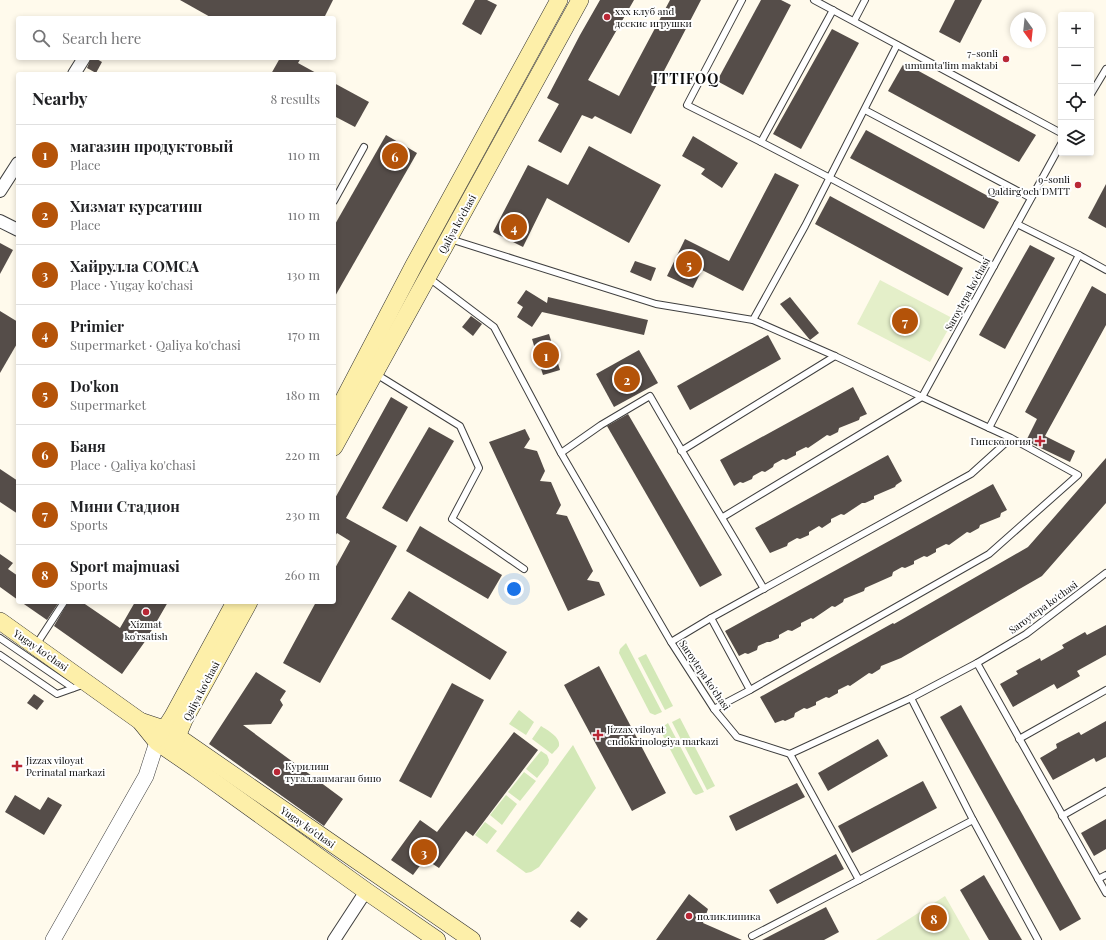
<!DOCTYPE html>
<meta charset="utf-8">
<style>
:root{--surface:#fff;--page:#f2f2f2;--text:#202124;--muted:#757577;--line:#e0e0e0;--accent:#b45309}
body{margin:0;font-family:"Playfair Display",serif;background:var(--page);color:var(--text)}
.controls{position:absolute;right:12px;top:12px;display:grid;overflow:hidden;border-radius:4px;box-shadow:0 2px 6px #0003}
.controls button{width:36px;height:36px;display:grid;place-items:center;padding:0;border:0;border-bottom:1px solid var(--line);background:var(--surface);color:var(--text);font:20px sans-serif}
.compass{position:absolute;left:1010px;top:12px;width:36px;height:36px;border-radius:50%;background:var(--surface);box-shadow:0 2px 6px #0003;rotate:165deg}
.you{position:absolute;left:514px;top:589px;width:14px;height:14px;margin:-10px;border:3px solid #fff;border-radius:50%;background:#1a73e8;box-shadow:0 0 0 6px #1a73e833}
.badge{display:grid;place-items:center;width:26px;height:26px;border-radius:50%;background:var(--accent);color:#fff;font-size:13px;font-weight:700}
.pin{position:absolute;translate:-50% -50%;border:2px solid #fff;box-shadow:0 1px 4px #0006}
.list{margin:0;padding:0;list-style:none}
h2{display:flex;justify-content:space-between;align-items:center;height:52px;margin:0;padding:0 16px;font-size:17px}
h2 small{font-size:13px;font-weight:400;color:var(--muted)}
.list li{display:grid;grid-template-columns:26px 1fr auto;gap:12px;align-items:center;box-sizing:border-box;height:60px;padding:0 16px;border-top:1px solid var(--line)}
.list b{display:block;font-size:15px;white-space:nowrap}
.list p{margin:0;font-size:13px;white-space:nowrap;color:var(--muted)}
.list em{font-size:13px;font-style:normal;color:var(--muted)}
.icon{flex:none;width:22px;height:22px;fill:none;stroke:currentColor;stroke-width:2;stroke-linecap:round;stroke-linejoin:round}
.map{position:relative;flex:none;width:1106px;height:940px;overflow:hidden}
.search{position:absolute;background:var(--surface);box-shadow:0 2px 6px #0003;left:16px;top:16px;width:320px;height:44px;display:flex;align-items:center;gap:10px;box-sizing:border-box;padding:0 14px;border-radius:4px;color:var(--muted);font-size:15px}
.panel{position:absolute;background:var(--surface);box-shadow:0 2px 6px #0003;left:16px;top:72px;width:320px;height:532px;border-radius:4px}
.map>svg:first-child{display:block}
</style>
<div class="map">
<svg width="1106" height="940" viewBox="0 0 1106 940">
<rect width="100%" height="100%" fill="#fffaec"/>
<!-- green -->
<g fill="#d3e8b7">
<path d="M626 643 662 712 655 715 650 713 619 653 620 649Z"/>
<path d="M646 654 673 706 665 710 638 658Z"/>
<path d="M519 710 534 722 526 735 509 724Z"/>
<path d="M680 718 715 786 707 790 672 722Z"/>
<path d="M668 723 704 792 696 795 693 793 661 732 664 726Z"/>
<path d="M541 726C547 730 561 737 559 746 558 748 554 752 552 754L532 739Z"/>
<path d="M573 745 596 788 539 867 531 872 526 873 496 851Z"/>
<path d="M541 751 547 755 549 760 548 764 537 778 526 769Z"/>
<path d="M524 772 536 781 520 801 508 792Z"/>
<path d="M506 795 517 804 502 825 490 815Z"/>
<path d="M485 822 497 831 487 844 475 835Z"/>
</g>
<!-- pitch -->
<g fill="#e4efc9">
<path d="M880 280 954 319 930 362 857 324Z"/>
<path d="M945 896 970 940H876Z"/>
</g>
<!-- building -->
<g fill="#554d49">
<path d="M180 0H333L324 18H212Z"/>
<path d="M475 0H487L497 5 481 35 462 24Z"/>
<path d="M600 0H634L588 80 619 96 670 0H701L631 134 595 116 592 119 582 115 561 153 538 141 559 104 547 98 580 35Z"/>
<path d="M761 0H781L791 5 743 95 717 81Z"/>
<path d="M955 0H982L960 43 939 32Z"/>
<path d="M832 29 859 43 801 149 773 134Z"/>
<path d="M91 58H95L102 62 96 73 87 68Z"/>
<path d="M280 58H301L298 63 318 74H271Z"/>
<path d="M904 63 1036 135 1019 162 888 91Z"/>
<path d="M334 83 369 102 355 127 334 116Z"/>
<path d="M866 130 999 202 984 229 850 158Z"/>
<path d="M386 135 417 153 334 298V226Z"/>
<path d="M693 136 738 163 722 188 701 174 705 169 682 156Z"/>
<path d="M589 146 661 185 629 243 547 198 523 247 493 232 528 165 568 185Z"/>
<path d="M775 173 799 185 743 291 702 270 693 288 667 276 685 239 729 261Z"/>
<path d="M1106 184V228L1088 218Z"/>
<path d="M830 196 963 268 948 296 815 224Z"/>
<path d="M0 243 13 250 0 274Z"/>
<path d="M1030 245 1055 258 1005 349 979 335Z"/>
<path d="M635 261 656 268 651 281 630 272Z"/>
<path d="M1092 286 1106 294V325L1045 436 1075 451 1070 462 1026 441 1037 419 1025 412Z"/>
<path d="M526 290 547 303 548 297 648 320 644 335 542 312 532 327 517 317 523 307 517 303Z"/>
<path d="M790 297 819 333 810 340 780 304Z"/>
<path d="M0 311 18 322V342L0 373Z"/>
<path d="M471 316 482 324 473 336 462 327Z"/>
<path d="M549 334 560 370 543 375 532 339Z"/>
<path d="M768 335 781 359 690 410 677 386Z"/>
<path d="M639 350 658 383 614 407 596 374Z"/>
<path d="M853 387 867 414 860 417 859 420 839 428 838 432 830 436 827 435 808 448 806 447 796 452V455L786 460 783 459 774 464 773 467 765 472 762 471 753 476 752 479 743 483 740 482 734 486 720 460Z"/>
<path d="M391 397 408 407 346 518 397 546 320 683 283 663 316 602H334V570L350 541 337 533 334 538V500Z"/>
<path d="M628 414 722 575 700 587 607 426Z"/>
<path d="M429 427 454 441 407 522 382 508Z"/>
<path d="M525 429 530 439 524 448 537 451 545 471 540 481 551 482 561 505 556 514 567 516 593 571 587 580 599 582 605 595 568 611 489 442Z"/>
<path d="M888 455 902 481 896 485 895 487 874 496V499L865 503H862L844 515 841 514 831 519V522L822 528 819 526 809 532V535L800 539 797 538 788 543 787 546 770 553 755 528Z"/>
<path d="M1106 458V503L1042 576 901 658 881 666 880 669 872 674 869 673 850 686 848 685 838 690V693L829 698 826 697 816 702V705L807 709 804 708 795 713 794 717 785 721 783 720 775 723 760 697 893 623 894 624 1028 547Z"/>
<path d="M0 469 18 481V514L0 502Z"/>
<path d="M993 484 1007 510 1001 513 1000 517 980 525 979 528 970 533 967 532 949 545 946 544 936 549V552L927 557 924 556 914 561V564L905 568 902 567 893 572 892 576 865 588 864 591 844 599 843 602 835 607 832 606 813 619 811 618 801 623V626L792 631 788 630 779 635V638L770 642H767L758 646 757 650 748 654 745 653 739 656 725 631Z"/>
<path d="M420 526 502 575 488 599 406 551Z"/>
<path d="M0 554 13 563 8 569 18 576V600L0 587Z"/>
<path d="M409 591 507 652 490 680 391 619Z"/>
<path d="M21 602H59L47 620Z"/>
<path d="M68 602H82L120 628 135 602H168L146 640 122 674 54 626Z"/>
<path d="M1106 625V655L1077 671 1080 676 1057 689 1054 684 1013 707 1000 684 1018 674 1016 671 1040 658 1041 661 1064 648 1062 645 1085 632 1087 635Z"/>
<path d="M599 666 666 793 632 811 564 685Z"/>
<path d="M256 672 286 691 280 700 283 705 271 724 243 725 343 799 324 826 209 744Z"/>
<path d="M452 683 484 700 431 798 399 781Z"/>
<path d="M34 694 44 701 37 710 27 703Z"/>
<path d="M961 705 1081 919 1060 931 940 717Z"/>
<path d="M1106 721V757L1096 762 1094 758 1053 780 1040 758 1057 748 1056 744 1079 732 1081 735Z"/>
<path d="M514 732 538 750 473 836 466 831 439 868 425 859 413 875 391 860 420 820 437 832Z"/>
<path d="M878 739 888 756 828 791 818 773Z"/>
<path d="M923 781 937 808 852 853 838 826Z"/>
<path d="M797 783 805 797 736 831 729 816Z"/>
<path d="M15 795 40 810 48 797 62 805 44 835 5 812Z"/>
<path d="M1106 819V849L1094 856 1081 833Z"/>
<path d="M836 854 844 869 777 904 769 890Z"/>
<path d="M984 875 1022 940H989L960 890Z"/>
<path d="M689 894 708 909 703 923 742 940H656Z"/>
<path d="M826 907 839 932 824 940H762Z"/>
<path d="M578 911 588 919 580 928 570 921Z"/>
</g>
<g fill="none" stroke-linecap="round" stroke-linejoin="round">
<!-- service casing -->
<g stroke="#3f3f3f" stroke-width="8">
<g id="service">
<path d="M742 0 687 105 761 142"/>
<path d="M814 0 1061 133"/>
<path d="M833 10 761 142 830 178 994 266"/>
<path d="M854 21 865 0"/>
<path d="M1091 94 1106 69"/>
<path d="M865 110 1031 198"/>
<path d="M334 201 364 147"/>
<path d="M1017 224 1079 255"/>
<path d="M450 239 656 304 753 320 805 226 897 45"/>
<path d="M429 278 494 327 561 453 671 642 714 709 737 737 790 754 911 698 977 663 1026 634 1106 573"/>
<path d="M753 320 835 356 922 397 1061 144"/>
<path d="M376 374 460 426 479 468 452 519 524 569"/>
<path d="M989 428 1079 255 1106 270"/>
<path d="M681 451 835 356"/>
<path d="M561 453 601 425 650 396C687 461 727 525 764 589"/>
<path d="M723 517 922 397 1011 438 1078 475 989 554 750 690 711 618 971 474 1011 438"/>
<path d="M0 638 73 688"/>
<path d="M671 642 711 618"/>
<path d="M36 645 64 602"/>
<path d="M0 655 57 694 85 684"/>
<path d="M977 663 1106 893"/>
<path d="M911 698 973 820 1038 940"/>
<path d="M714 709 750 690"/>
<path d="M1019 739 1106 690"/>
<path d="M790 754 859 880 973 820"/>
<path d="M1062 816 1106 791"/>
<path d="M1098 879 1106 875"/>
<path d="M752 936 859 880"/>
</g>
</g>
<!-- minor casing -->
<g stroke="#3f3f3f" stroke-width="14">
<g id="minor">
<path d="M74 74 84 58"/>
<path d="M0 191 18 163"/>
<path d="M0 221 18 230"/>
<path d="M334 940 366 891"/>
</g>
</g>
<!-- tertiary casing -->
<g stroke="#3f3f3f" stroke-width="16">
<path id="tertiary" d="M53 940 146 776 157 742"/>
</g>
<!-- secondary casing -->
<g stroke="#2e2e2e" stroke-width="18">
<g id="secondary">
<path d="M334 418 414 265 559 0"/>
<path d="M334 447 580 0"/>
<path d="M0 621 140 721 157 742 195 768 366 891 437 940"/>
<path d="M140 721 164 729 178 737 472 940"/>
<path d="M159 738 173 716 235 602"/>
<path d="M173 746 184 720 249 602"/>
</g>
</g>
<!-- service -->
<use href="#service" stroke="#fff" stroke-width="6"/>
<!-- minor -->
<use href="#minor" stroke="#fff" stroke-width="12"/>
<!-- tertiary -->
<use href="#tertiary" stroke="#fff" stroke-width="15"/>
<!-- secondary -->
<use href="#secondary" stroke="#fdefa9" stroke-width="17"/>
</g>
<!-- markers -->
<g fill="#b92836" stroke="#fff" stroke-width="1.5">
<circle cx="607" cy="17" r="4"/>
<circle cx="1006" cy="59" r="4"/>
<circle cx="1078" cy="185" r="4"/>
<path d="M1038 435h4v4h4v4h-4v4h-4v-4h-4v-4h4z"/>
<circle cx="146" cy="612" r="4"/>
<path d="M596 729h4v4h4v4h-4v4h-4v-4h-4v-4h4z"/>
<path d="M15 760h4v4h4v4h-4v4h-4v-4h-4v-4h4z"/>
<circle cx="277" cy="772" r="4"/>
<circle cx="689" cy="916" r="4"/>
</g>
<g text-anchor="middle" dominant-baseline="central" stroke-width="4" stroke-linejoin="round" paint-order="stroke">
<!-- poi labels -->
<g font-size="10" fill="#0c0c0c" stroke="#fff" text-anchor="start">
<text x="615" y="11">ххх клуб and<tspan x="615" dy="12">деские игрушки</tspan></text>
<text x="998" y="53" text-anchor="end">7-sonli<tspan x="998" dy="12">umumta'lim maktabi</tspan></text>
<text x="1070" y="179" text-anchor="end">9-sonli<tspan x="1070" dy="12">Qaldirg'och DMTT</tspan></text>
<text x="1031" y="441" text-anchor="end">Гинекология</text>
<text x="146" y="624" text-anchor="middle">Xizmat<tspan x="146" dy="12">ko'rsatish</tspan></text>
<text x="607" y="729">Jizzax viloyat<tspan x="607" dy="12">endokrinologiya markazi</tspan></text>
<text x="26" y="760">Jizzax viloyat<tspan x="26" dy="12">Perinatal markazi</tspan></text>
<text x="285" y="766">Курилиш<tspan x="285" dy="12">тугалланмаган бино</tspan></text>
<text x="697" y="916">поликлиника</text>
</g>
<!-- street labels -->
<g font-size="10" fill="#0c0c0c" stroke="#fff">
<text transform="translate(457 224) rotate(-61)">Qaliya ko'chasi</text>
<text transform="translate(967 294) rotate(-61)">Saroytepa ko'chasi</text>
<text transform="translate(1043 607) rotate(-36)">Saroytepa ko'chasi</text>
<text transform="translate(41 650) rotate(35)">Yugay ko'chasi</text>
<text transform="translate(705 675) rotate(56)">Saroytepa ko'chasi</text>
<text transform="translate(201 691) rotate(-62)">Qaliya ko'chasi</text>
<text transform="translate(308 827) rotate(35)">Yugay ko'chasi</text>
</g>
<!-- district labels -->
<g font-size="14" font-weight="bold" letter-spacing="1" fill="#0c0c0c" stroke="#fff">
<text x="686" y="78">ITTIFOQ</text>
</g>
</g>
</svg>
<div class="controls">
<button>+</button>
<button>−</button>
<button><svg class="icon" aria-label="locate" viewBox="0 0 24 24"><circle cx="12" cy="12" r="6"/><path d="M12 2v4M12 18v4M2 12h4M18 12h4"/></svg></button>
<button><svg class="icon" aria-label="layers" viewBox="0 0 24 24"><path d="M12 4l9 5-9 5-9-5zM3 14l9 5 9-5"/></svg></button>
</div>
<svg class="compass" viewBox="-18 -18 36 36"><path d="M0-13l5 13h-10z" fill="#e53935"/><path d="M0 13l5-13h-10z" fill="#757577"/></svg>
<div class="you"></div>
<div class="pin badge" style="left:546px;top:355px">1</div>
<div class="pin badge" style="left:627px;top:379px">2</div>
<div class="pin badge" style="left:424px;top:852px">3</div>
<div class="pin badge" style="left:514px;top:227px">4</div>
<div class="pin badge" style="left:689px;top:264px">5</div>
<div class="pin badge" style="left:395px;top:156px">6</div>
<div class="pin badge" style="left:905px;top:321px">7</div>
<div class="pin badge" style="left:934px;top:918px">8</div>
<div class="search"><svg class="icon" aria-label="search" viewBox="0 0 24 24"><circle cx="10" cy="10" r="6"/><path d="M15 15l6 6"/></svg>Search here</div>
<section class="panel">
<h2>Nearby<small>8 results</small></h2>
<ul class="list">
<li><span class="badge">1</span><div><b>магазин продуктовый</b><p>Place</p></div><em>110 m</em></li>
<li><span class="badge">2</span><div><b>Хизмат курсатиш</b><p>Place</p></div><em>110 m</em></li>
<li><span class="badge">3</span><div><b>Хайрулла СОМСА</b><p>Place · Yugay ko'chasi</p></div><em>130 m</em></li>
<li><span class="badge">4</span><div><b>Primier</b><p>Supermarket · Qaliya ko'chasi</p></div><em>170 m</em></li>
<li><span class="badge">5</span><div><b>Do'kon</b><p>Supermarket</p></div><em>180 m</em></li>
<li><span class="badge">6</span><div><b>Баня</b><p>Place · Qaliya ko'chasi</p></div><em>220 m</em></li>
<li><span class="badge">7</span><div><b>Мини Стадион</b><p>Sports</p></div><em>230 m</em></li>
<li><span class="badge">8</span><div><b>Sport majmuasi</b><p>Sports</p></div><em>260 m</em></li>
</ul>
</section>
</div>
